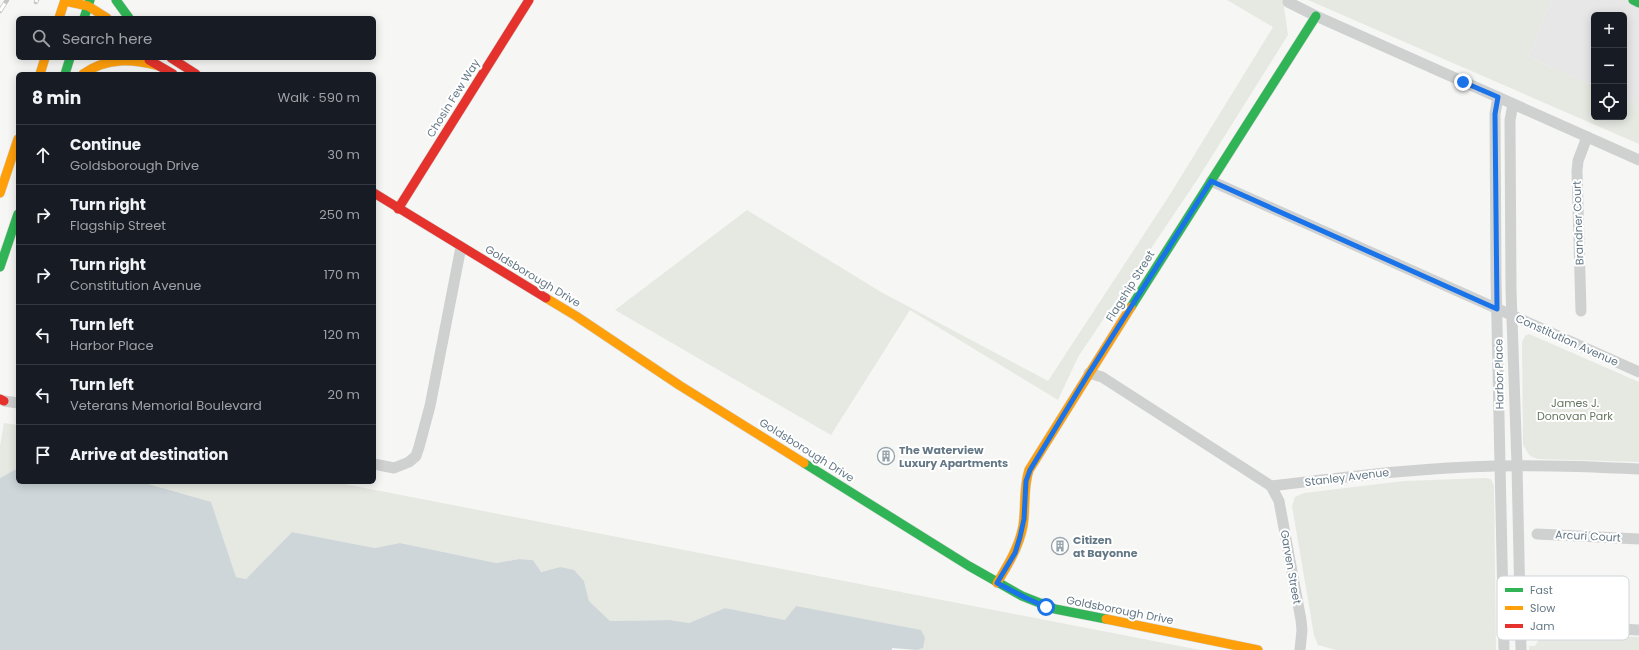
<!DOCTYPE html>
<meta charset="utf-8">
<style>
:root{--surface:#171b24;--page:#242831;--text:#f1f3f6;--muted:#9ea1a6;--line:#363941}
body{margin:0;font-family:Poppins,sans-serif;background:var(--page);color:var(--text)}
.controls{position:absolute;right:12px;top:12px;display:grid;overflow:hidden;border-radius:6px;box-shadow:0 2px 10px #0003}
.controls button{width:36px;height:36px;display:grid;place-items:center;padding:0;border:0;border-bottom:1px solid var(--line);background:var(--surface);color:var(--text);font:20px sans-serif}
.stop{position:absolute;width:12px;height:12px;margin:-9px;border:3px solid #1a73e8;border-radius:50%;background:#fff}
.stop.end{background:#1a73e8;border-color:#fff;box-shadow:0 1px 4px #0008}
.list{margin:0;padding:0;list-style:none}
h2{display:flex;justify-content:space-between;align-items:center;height:52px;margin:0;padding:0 16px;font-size:17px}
h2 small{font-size:13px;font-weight:400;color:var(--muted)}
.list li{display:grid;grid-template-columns:26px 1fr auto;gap:12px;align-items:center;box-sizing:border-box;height:60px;padding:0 16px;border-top:1px solid var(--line)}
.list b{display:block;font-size:15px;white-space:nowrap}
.list p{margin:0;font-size:13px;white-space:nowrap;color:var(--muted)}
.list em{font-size:13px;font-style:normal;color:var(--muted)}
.icon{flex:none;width:22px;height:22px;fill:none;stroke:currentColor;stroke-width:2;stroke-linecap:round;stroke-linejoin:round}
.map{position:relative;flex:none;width:1639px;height:650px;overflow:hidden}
.search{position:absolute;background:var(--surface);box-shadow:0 2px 10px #0003;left:16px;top:16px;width:360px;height:44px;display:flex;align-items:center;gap:10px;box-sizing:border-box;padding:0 14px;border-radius:6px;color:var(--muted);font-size:15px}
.panel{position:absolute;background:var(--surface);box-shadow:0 2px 10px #0003;left:16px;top:72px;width:360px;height:412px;border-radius:6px}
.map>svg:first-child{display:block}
</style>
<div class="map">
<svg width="1639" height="650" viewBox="0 0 1639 650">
<rect width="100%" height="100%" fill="#f6f6f4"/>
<!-- built -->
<path fill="#e6e7e6" d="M1551 0H1639V106L1624 99V15H1594V86L1528 57Z"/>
<!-- green -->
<g fill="#e6e9e2">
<path d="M1227 0H1283L1288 35 1197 180 1078 357 1058 400 910 310 831 435 615 310 747 210 881 292 1048 381 1169 196 1273 27Z"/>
<path d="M1308 0H1551L1528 57 1594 86V117H1624V99L1639 106V144Z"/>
<path d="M1529 334 1639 382V462L1538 459 1530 456 1523 445 1522 342 1525 336Z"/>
<path d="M4 423 18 425V468L0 478V446Z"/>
<path d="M1485 478 1491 479 1494 486 1496 650H1336L1318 645 1314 635 1292 506 1295 497 1304 493 1404 481Z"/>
<path d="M141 482H334L1200 650H917L923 648 725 608 689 623 670 620 610 621 589 601 584 581 560 567 540 572 533 560 519 559 496 563 400 543 375 548 292 532 246 579 236 577 211 503Z"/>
<path d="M1566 633 1639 637V650H1529V646H1535L1538 641V635Z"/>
</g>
<!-- water -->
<path fill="#ced6d9" d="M18 468V482H141L211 502 236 577 246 579 292 532 375 548 400 543 496 563 519 559 533 560 541 572 560 567 574 570 584 581 589 601 610 621 670 620 689 623 725 608 785 620 796 606 921 630 925 638 923 648 917 650 892 648V650H0V478Z"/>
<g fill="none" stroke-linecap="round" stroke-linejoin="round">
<!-- fast casing -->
<g stroke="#d2d4d4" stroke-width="10">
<g id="fast">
<path d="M116 0 129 18"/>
<path d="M1633 0 1639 3"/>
<path d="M84 18 90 0"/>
<path d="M65 74 70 58"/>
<path d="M0 267 18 214"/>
<path d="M1131 307 1316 16"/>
<path d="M804 463 969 566 1022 596 1055 609 1106 619"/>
</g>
</g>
<!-- slow casing -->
<g stroke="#d2d4d4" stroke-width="10">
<g id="slow">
<path d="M65 1 88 6 107 18"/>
<path d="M59 18 65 0"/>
<path d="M40 74 45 58"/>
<path d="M83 74C107 57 132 59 159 66"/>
<path d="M0 193 18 139"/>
<path d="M546 298 576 316 679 385 804 463"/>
<path d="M997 583C1008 565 1019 547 1023 526 1026 507 1023 488 1029 470L1131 307"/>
<path d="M1106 619 1258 650"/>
</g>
</g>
<!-- jam casing -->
<g stroke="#d2d4d4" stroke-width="10">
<g id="jam">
<path d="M171 58 196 74"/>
<path d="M149 60 173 74"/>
<path d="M374 193 546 298"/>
<path d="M398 209 529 0"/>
<path d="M0 399 4 401"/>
</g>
</g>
<!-- street -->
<g stroke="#cfd1d1" stroke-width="11">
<path d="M1288 2 1316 16 1639 160"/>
<path d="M1498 97 1495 114 1496 278 1504 650"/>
<path d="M1513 104 1510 120 1511 290 1517 465 1521 650"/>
<path d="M1211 181 1639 372"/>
<path d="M1581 311 1577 171 1578 161 1587 137"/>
<path d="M1089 373 1102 377 1271 486C1336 478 1401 470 1467 467 1524 464 1582 466 1639 469"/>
<path d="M4 401 18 403"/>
<path d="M374 464 394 468 409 462 416 456 419 447 430 406 461 247"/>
<path d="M1271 486 1279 501 1301 620 1302 630 1300 650"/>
<path d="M1537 534 1639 539"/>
<path d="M1503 627H1583L1639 630"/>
</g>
<!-- fast -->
<use href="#fast" stroke="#30b455" stroke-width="9"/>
<!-- slow -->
<use href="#slow" stroke="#ff9f0a" stroke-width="9"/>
<!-- jam -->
<use href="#jam" stroke="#e5322d" stroke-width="9"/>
<!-- rail casing -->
<g stroke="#c4c6c6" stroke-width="4.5">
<g id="rail">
<path d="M36 2 37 0"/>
<path d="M0 11 7 0"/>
</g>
</g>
<!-- rail -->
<use href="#rail" stroke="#fff" stroke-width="3" stroke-dasharray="9" stroke-linecap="butt"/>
</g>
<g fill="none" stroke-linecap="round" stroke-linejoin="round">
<!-- route -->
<path stroke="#1a73e8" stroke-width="5" d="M1046 607 1026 598 997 583 1015 553 1020 537 1024 519 1026 481 1030 470 1089 373 1211 181 1497 309 1495 114 1498 97 1463 82"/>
</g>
<!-- icons -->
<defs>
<g id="building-ring" transform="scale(0.9)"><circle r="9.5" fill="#fff" stroke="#97a4ac" stroke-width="1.5"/><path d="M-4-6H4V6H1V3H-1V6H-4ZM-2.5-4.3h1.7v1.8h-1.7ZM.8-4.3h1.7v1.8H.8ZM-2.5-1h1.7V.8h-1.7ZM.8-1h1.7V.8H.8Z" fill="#97a4ac"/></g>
</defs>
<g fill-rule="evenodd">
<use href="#building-ring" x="886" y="456"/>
<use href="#building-ring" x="1060" y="546"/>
</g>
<g text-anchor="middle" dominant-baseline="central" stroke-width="4" stroke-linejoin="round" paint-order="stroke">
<!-- street labels -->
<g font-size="11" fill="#647886" stroke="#fff">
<text transform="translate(453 98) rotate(-58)">Chosin Few Way</text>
<text transform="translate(1578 223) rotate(-92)">Brandner Court</text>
<text transform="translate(533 276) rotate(31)">Goldsborough Drive</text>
<text transform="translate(1130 286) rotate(-58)">Flagship Street</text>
<text transform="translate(1567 340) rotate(24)">Constitution Avenue</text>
<text transform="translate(1499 374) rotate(-91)">Harbor Place</text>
<text transform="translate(807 450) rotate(32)">Goldsborough Drive</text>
<text transform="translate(1347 477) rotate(-7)">Stanley Avenue</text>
<text transform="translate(1588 536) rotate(3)">Arcuri Court</text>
<text transform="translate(1291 567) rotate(80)">Garven Street</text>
<text transform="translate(1120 610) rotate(11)">Goldsborough Drive</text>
</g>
<!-- park labels -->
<g font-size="11" fill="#65785f" stroke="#fff">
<text x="1575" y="403">James J.<tspan x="1575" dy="13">Donovan Park</tspan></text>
</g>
<!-- poi labels -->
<g font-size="11" font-weight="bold" fill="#647886" stroke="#fff" text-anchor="start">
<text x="899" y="450">The Waterview<tspan x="899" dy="13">Luxury Apartments</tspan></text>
<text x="1073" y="540">Citizen<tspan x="1073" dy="13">at Bayonne</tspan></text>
</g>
</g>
<!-- legend -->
<rect x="1497" y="576" width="132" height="64" rx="6" fill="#fff" stroke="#d0d6db" stroke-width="1"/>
<rect x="1505" y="588" width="18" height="4" fill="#30b455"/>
<rect x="1505" y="606" width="18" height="4" fill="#ff9f0a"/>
<rect x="1505" y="624" width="18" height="4" fill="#e5322d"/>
<g font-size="11" fill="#647886">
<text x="1530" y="594">Fast</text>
<text x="1530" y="612">Slow</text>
<text x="1530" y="630">Jam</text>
</g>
</svg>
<div class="controls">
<button>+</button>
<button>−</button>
<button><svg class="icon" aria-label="locate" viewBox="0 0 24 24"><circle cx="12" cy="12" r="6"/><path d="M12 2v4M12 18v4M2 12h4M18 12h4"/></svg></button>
</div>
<div class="stop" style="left:1046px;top:607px"></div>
<div class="stop end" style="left:1463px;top:82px"></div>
<div class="search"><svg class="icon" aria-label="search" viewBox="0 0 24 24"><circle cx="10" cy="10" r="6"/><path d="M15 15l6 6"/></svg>Search here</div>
<section class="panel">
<h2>8 min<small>Walk · 590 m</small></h2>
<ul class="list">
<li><svg class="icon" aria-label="ahead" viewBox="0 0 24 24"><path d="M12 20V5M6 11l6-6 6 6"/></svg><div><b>Continue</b><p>Goldsborough Drive</p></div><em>30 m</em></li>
<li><svg class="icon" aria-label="right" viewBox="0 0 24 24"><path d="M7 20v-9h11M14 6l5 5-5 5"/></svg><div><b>Turn right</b><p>Flagship Street</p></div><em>250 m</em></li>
<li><svg class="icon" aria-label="right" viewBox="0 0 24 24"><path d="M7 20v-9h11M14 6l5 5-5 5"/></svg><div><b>Turn right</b><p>Constitution Avenue</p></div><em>170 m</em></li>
<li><svg class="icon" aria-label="left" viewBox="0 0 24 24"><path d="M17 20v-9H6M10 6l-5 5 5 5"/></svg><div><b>Turn left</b><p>Harbor Place</p></div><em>120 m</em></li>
<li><svg class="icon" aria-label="left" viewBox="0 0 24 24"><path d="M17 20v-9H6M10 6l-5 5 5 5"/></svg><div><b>Turn left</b><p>Veterans Memorial Boulevard</p></div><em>20 m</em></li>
<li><svg class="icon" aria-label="arrive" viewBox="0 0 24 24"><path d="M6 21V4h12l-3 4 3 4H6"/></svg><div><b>Arrive at destination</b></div></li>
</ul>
</section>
</div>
